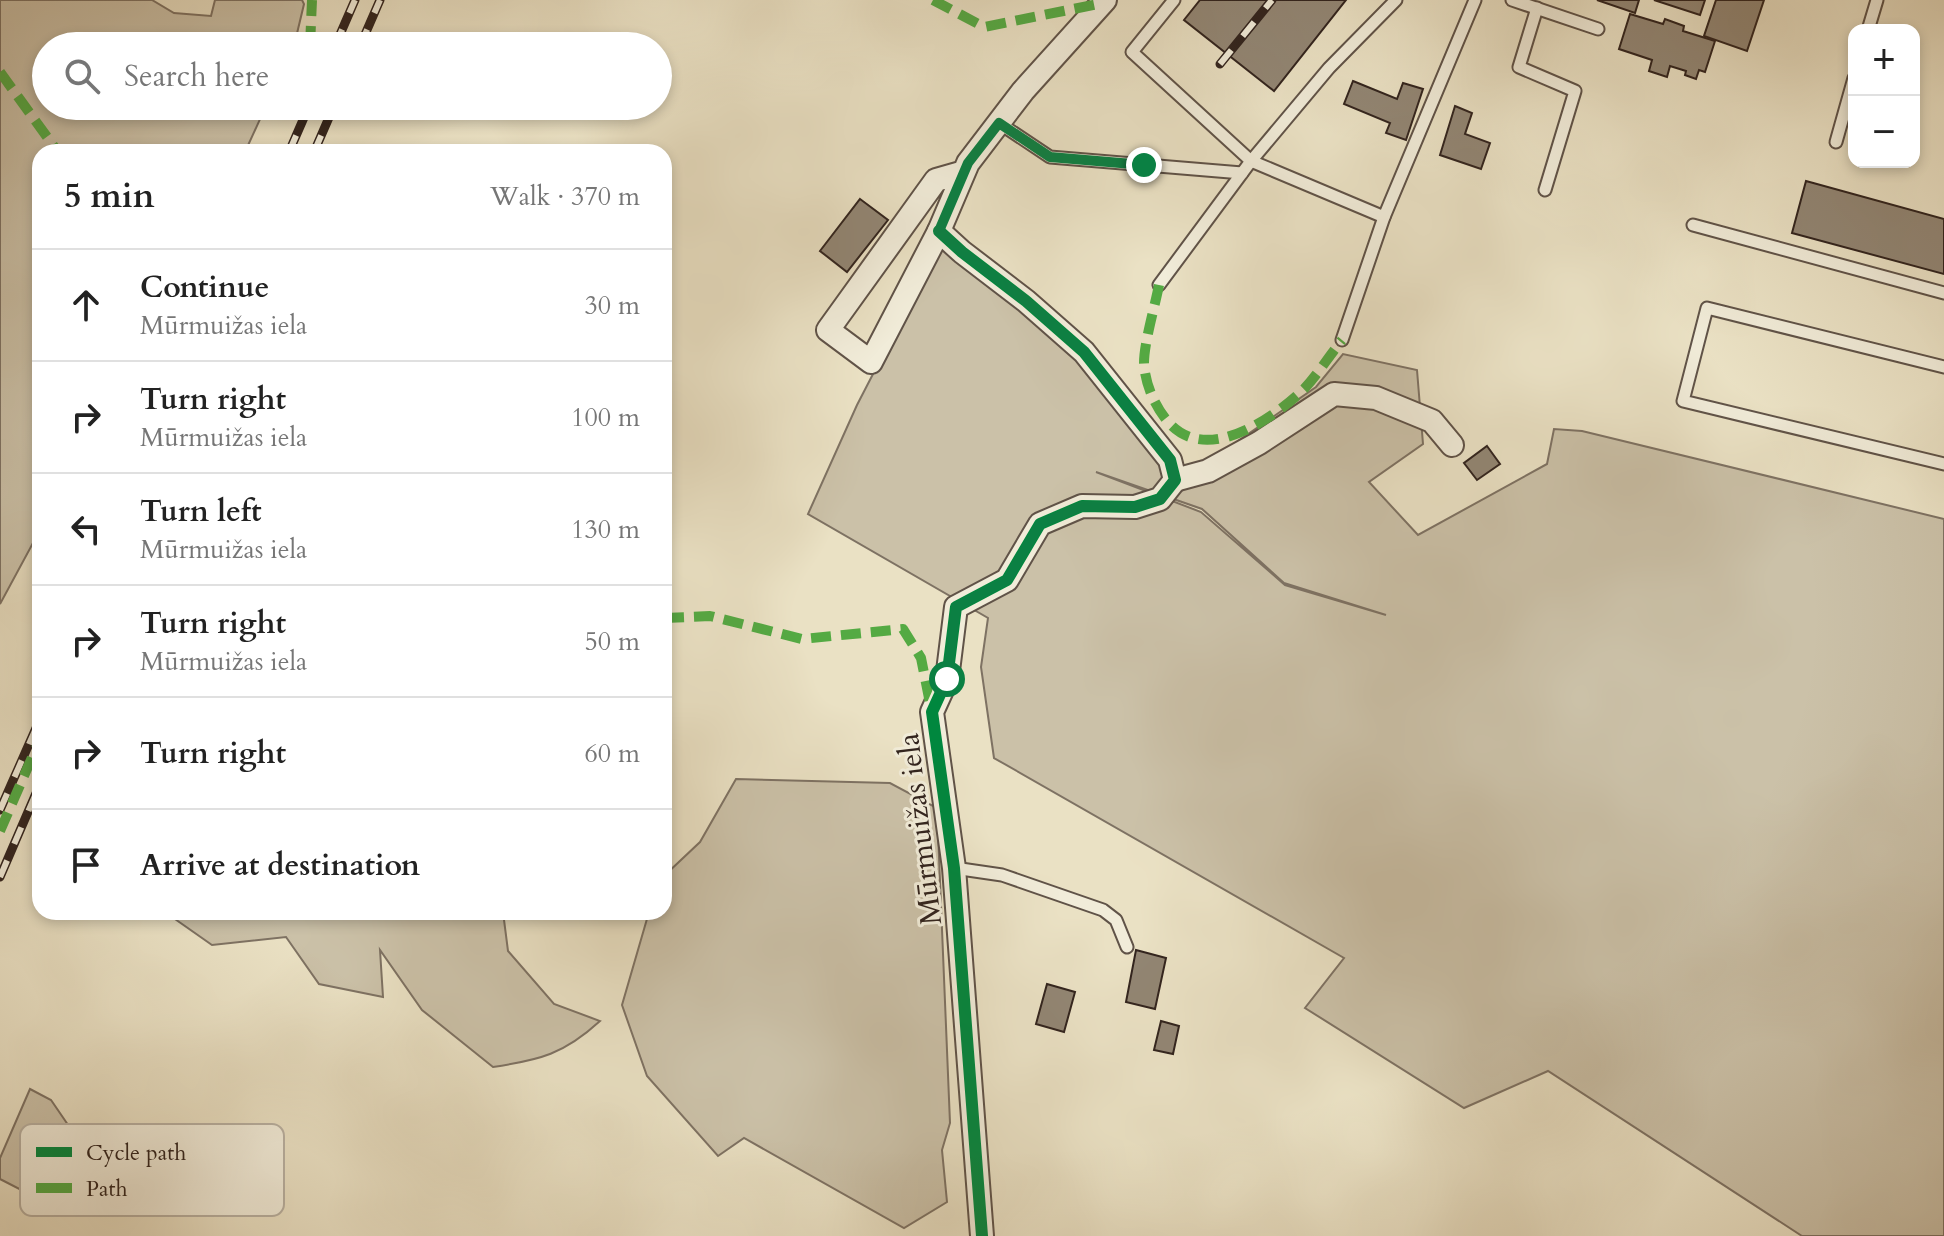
<!DOCTYPE html>
<meta charset="utf-8">
<style>
:root{--surface:#fff;--page:#f6f6f6;--text:#222;--muted:#767676;--line:#e0e0e0}
body{margin:0;font-family:Cardo,serif;background:var(--page);color:var(--text)}
.controls{position:absolute;right:24px;top:24px;display:grid;overflow:hidden;border-radius:16px;box-shadow:0 4px 12px #0003}
.controls button{width:72px;height:72px;display:grid;place-items:center;padding:0;border:0;border-bottom:2px solid var(--line);background:var(--surface);color:var(--text);font:40px sans-serif}
.stop{position:absolute;width:24px;height:24px;margin:-18px;border:6px solid #0b8043;border-radius:50%;background:#fff}
.stop.end{background:#0b8043;border-color:#fff;box-shadow:0 2px 8px #0008}
.list{margin:0;padding:0;list-style:none}
h2{display:flex;justify-content:space-between;align-items:center;height:104px;margin:0;padding:0 32px;font-size:34px}
h2 small{font-size:26px;font-weight:400;color:var(--muted)}
.list li{display:grid;grid-template-columns:52px 1fr auto;gap:24px;align-items:center;box-sizing:border-box;height:112px;padding:0 32px;border-top:2px solid var(--line)}
.list b{display:block;font-size:30px;white-space:nowrap}
.list p{margin:0;font-size:26px;white-space:nowrap;color:var(--muted)}
.list em{font-size:26px;font-style:normal;color:var(--muted)}
.icon{flex:none;width:44px;height:44px;fill:none;stroke:currentColor;stroke-width:2;stroke-linecap:round;stroke-linejoin:round}
.map{position:relative;flex:none;width:1944px;height:1236px;overflow:hidden}
.search{position:absolute;background:var(--surface);box-shadow:0 4px 12px #0003;left:32px;top:32px;width:640px;height:88px;display:flex;align-items:center;gap:20px;box-sizing:border-box;padding:0 28px;border-radius:44px;color:var(--muted);font-size:30px}
.panel{position:absolute;background:var(--surface);box-shadow:0 4px 12px #0003;left:32px;top:144px;width:640px;height:776px;border-radius:24px}
.map>svg:first-child{display:block}
</style>
<div class="map">
<svg width="1944" height="1236" viewBox="0 0 1944 1236">
<rect width="100%" height="100%" fill="#eae1c4"/>
<filter id="stains"><feTurbulence type="fractalNoise" baseFrequency=".0025" numOctaves="4"/><feColorMatrix values="0 0 0 0 .2 0 0 0 0 .09 0 0 0 0 .02 0 0 0 .5 -.17"/></filter>
<radialGradient id="worn" r=".72"><stop offset=".6" stop-color="#630" stop-opacity="0"/><stop offset="1" stop-color="#630" stop-opacity=".3"/></radialGradient>
<!-- green -->
<g fill="#cbc1a8" stroke="#7e7263" stroke-width="2" fill-rule="evenodd">
<path d="M0 0H152L174 13 211 16 215 0H302L304 4 294 46H46V106H266L245 152H40V530L0 604Z"/>
<path d="M944 242 1074 346 1189 475 1316 387 1343 354 1417 370 1423 444 1369 482 1418 535 1547 464 1554 429 1582 431 1944 519V1236H1802L1548 1071 1464 1108 1305 1008 1344 958 994 758 981 667 988 618 808 514 857 405 934 256ZM1096 472 1202 509 1284 583 1386 615 1285 585 1201 512Z"/>
<path d="M736 779 890 783 937 808 950 1123 942 1150 947 1202 904 1228 744 1138 718 1156 647 1076 622 1005 649 912H664V876L700 842Z"/>
<path d="M165 912H503L508 951 554 1004 600 1021C564 1054 540 1060 493 1067L422 1010 380 950 383 997 319 984 286 937 212 945Z"/>
<path d="M30 1089 51 1100 88 1154 62 1211 0 1179V1158Z"/>
</g>
<!-- building -->
<g fill="#928674" stroke="#32241e" stroke-width="2">
<path d="M1200 0H1346L1274 91 1184 20Z"/>
<path d="M1597 0H1639L1635 13Z"/>
<path d="M1654 0H1705L1700 15Z"/>
<path d="M1716 0H1764L1747 51 1704 36Z"/>
<path d="M1630 14 1663 24 1665 19 1684 26 1683 31 1715 41 1705 72 1699 70 1696 79 1685 75 1686 71 1670 66 1667 77 1649 71 1652 60 1619 49Z"/>
<path d="M1353 81 1397 99 1403 83 1423 89 1406 140 1386 133 1390 123 1344 104Z"/>
<path d="M1455 106 1472 113 1465 134 1490 143 1481 169 1440 155Z"/>
<path d="M1806 181 1944 219V274L1792 233Z"/>
<path d="M860 199 888 220 847 272 820 251Z"/>
<path d="M1487 446 1500 464 1477 480 1464 463Z"/>
<path d="M1136 950 1166 958 1155 1009 1126 1002Z"/>
<path d="M1047 984 1075 992 1064 1032 1036 1024Z"/>
<path d="M1161 1021 1179 1026 1173 1054 1154 1050Z"/>
</g>
<g fill="none" stroke-linecap="round" stroke-linejoin="round">
<!-- service casing -->
<g stroke="#605348" stroke-width="15">
<g id="service">
<path d="M1174 0 1132 52 1251 161 1384 217"/>
<path d="M1512 0 1598 29"/>
<path d="M1537 8 1519 67 1575 91 1545 190"/>
<path d="M1868 30 1877 0"/>
<path d="M999 123 1050 157 1242 173"/>
<path d="M1836 142 1854 78"/>
<path d="M1693 225 1944 293"/>
<path d="M1159 285 1251 161 1329 68 1396 0"/>
<path d="M1342 340 1384 217 1475 0"/>
<path d="M1944 367 1707 308 1683 401 1944 464"/>
<path d="M954 868 1002 875 1103 910 1116 920 1127 947"/>
</g>
</g>
<!-- minor casing -->
<g stroke="#605348" stroke-width="26">
<g id="minor">
<path d="M964 172 936 180 828 330 871 362 939 231 968 163 1023 91 1105 0"/>
<path d="M939 231 962 252 1026 301 1084 352 1170 460 1175 480 1160 499 1135 507 1082 506 1040 524 1007 580 956 607 947 679 932 712 954 868 982 1236"/>
<path d="M1175 480 1208 471 1259 443 1334 394 1376 398 1432 421 1452 445"/>
</g>
</g>
<!-- service -->
<use href="#service" stroke="#f1ecd9" stroke-width="11"/>
<!-- minor -->
<use href="#minor" stroke="#f1ecd9" stroke-width="22"/>
<!-- rail casing -->
<g stroke="#32241e" stroke-width="9">
<g id="rail">
<path d="M335 46 355 0"/>
<path d="M360 46 380 0"/>
<path d="M1220 64 1272 0"/>
<path d="M289 152 309 106"/>
<path d="M314 152 334 106"/>
<path d="M0 810 40 719"/>
<path d="M0 877 40 784"/>
</g>
</g>
<!-- rail -->
<use href="#rail" stroke="#f1ecd9" stroke-width="6" stroke-dasharray="18" stroke-linecap="butt"/>
<!-- quiet -->
<g stroke="#54aa43" stroke-width="10" stroke-dasharray="20 10" stroke-linecap="butt">
<path d="M933 0 984 27 1103 3"/>
<path d="M310 46 312 0"/>
<path d="M0 72 58 152"/>
<path d="M1159 285C1155 306 1144 343 1144 363 1145 385 1156 409 1170 424 1208 464 1273 419 1304 389 1318 374 1329 356 1342 340"/>
<path d="M664 618 710 616 802 639 903 629 921 658 931 708"/>
<path d="M0 831 40 739"/>
</g>
<!-- cycleway casing -->
<g stroke="#f1ecd9" stroke-width="17">
<path id="cycleway" d="M939 231 962 252 1026 301 1084 352 1170 460 1175 480 1160 499 1135 507 1082 506 1040 524 1007 580 956 607 947 679 932 712 954 868 982 1236"/>
</g>
<!-- cycleway -->
<use href="#cycleway" stroke="#00873e" stroke-width="12"/>
</g>
<g fill="none" stroke-linecap="round" stroke-linejoin="round">
<!-- route -->
<path stroke="#0b8043" stroke-width="10" d="M947 679 956 607 1007 580 1040 524 1082 506 1135 507 1160 499 1175 480 1170 460 1084 352 1026 301 962 252 939 231 968 163 999 123 1050 157 1144 165"/>
</g>
<g text-anchor="middle" dominant-baseline="central" stroke-width="6" stroke-linejoin="round" paint-order="stroke">
<!-- street labels -->
<g font-size="30" fill="#32241e" stroke="#f1ecd9">
<text transform="translate(920 829) rotate(-97)">Mūrmuižas iela</text>
</g>
</g>
<!-- legend -->
<rect x="20" y="1124" width="264" height="92" rx="12" fill="#f1ecd9" stroke="#b8b0a1" stroke-width="2"/>
<rect x="36" y="1147" width="36" height="10" fill="#00873e"/>
<rect x="36" y="1183" width="36" height="10" fill="#54aa43"/>
<g font-size="22" fill="#32241e">
<text x="86" y="1160">Cycle path</text>
<text x="86" y="1196">Path</text>
</g>
<rect width="100%" height="100%" filter="url(#stains)"/>
<rect width="100%" height="100%" fill="url(#worn)"/>
</svg>
<div class="controls">
<button>+</button>
<button>−</button>
</div>
<div class="stop" style="left:947px;top:679px"></div>
<div class="stop end" style="left:1144px;top:165px"></div>
<div class="search"><svg class="icon" aria-label="search" viewBox="0 0 24 24"><circle cx="10" cy="10" r="6"/><path d="M15 15l6 6"/></svg>Search here</div>
<section class="panel">
<h2>5 min<small>Walk · 370 m</small></h2>
<ul class="list">
<li><svg class="icon" aria-label="ahead" viewBox="0 0 24 24"><path d="M12 20V5M6 11l6-6 6 6"/></svg><div><b>Continue</b><p>Mūrmuižas iela</p></div><em>30 m</em></li>
<li><svg class="icon" aria-label="right" viewBox="0 0 24 24"><path d="M7 20v-9h11M14 6l5 5-5 5"/></svg><div><b>Turn right</b><p>Mūrmuižas iela</p></div><em>100 m</em></li>
<li><svg class="icon" aria-label="left" viewBox="0 0 24 24"><path d="M17 20v-9H6M10 6l-5 5 5 5"/></svg><div><b>Turn left</b><p>Mūrmuižas iela</p></div><em>130 m</em></li>
<li><svg class="icon" aria-label="right" viewBox="0 0 24 24"><path d="M7 20v-9h11M14 6l5 5-5 5"/></svg><div><b>Turn right</b><p>Mūrmuižas iela</p></div><em>50 m</em></li>
<li><svg class="icon" aria-label="right" viewBox="0 0 24 24"><path d="M7 20v-9h11M14 6l5 5-5 5"/></svg><div><b>Turn right</b></div><em>60 m</em></li>
<li><svg class="icon" aria-label="arrive" viewBox="0 0 24 24"><path d="M6 21V4h12l-3 4 3 4H6"/></svg><div><b>Arrive at destination</b></div></li>
</ul>
</section>
</div>
